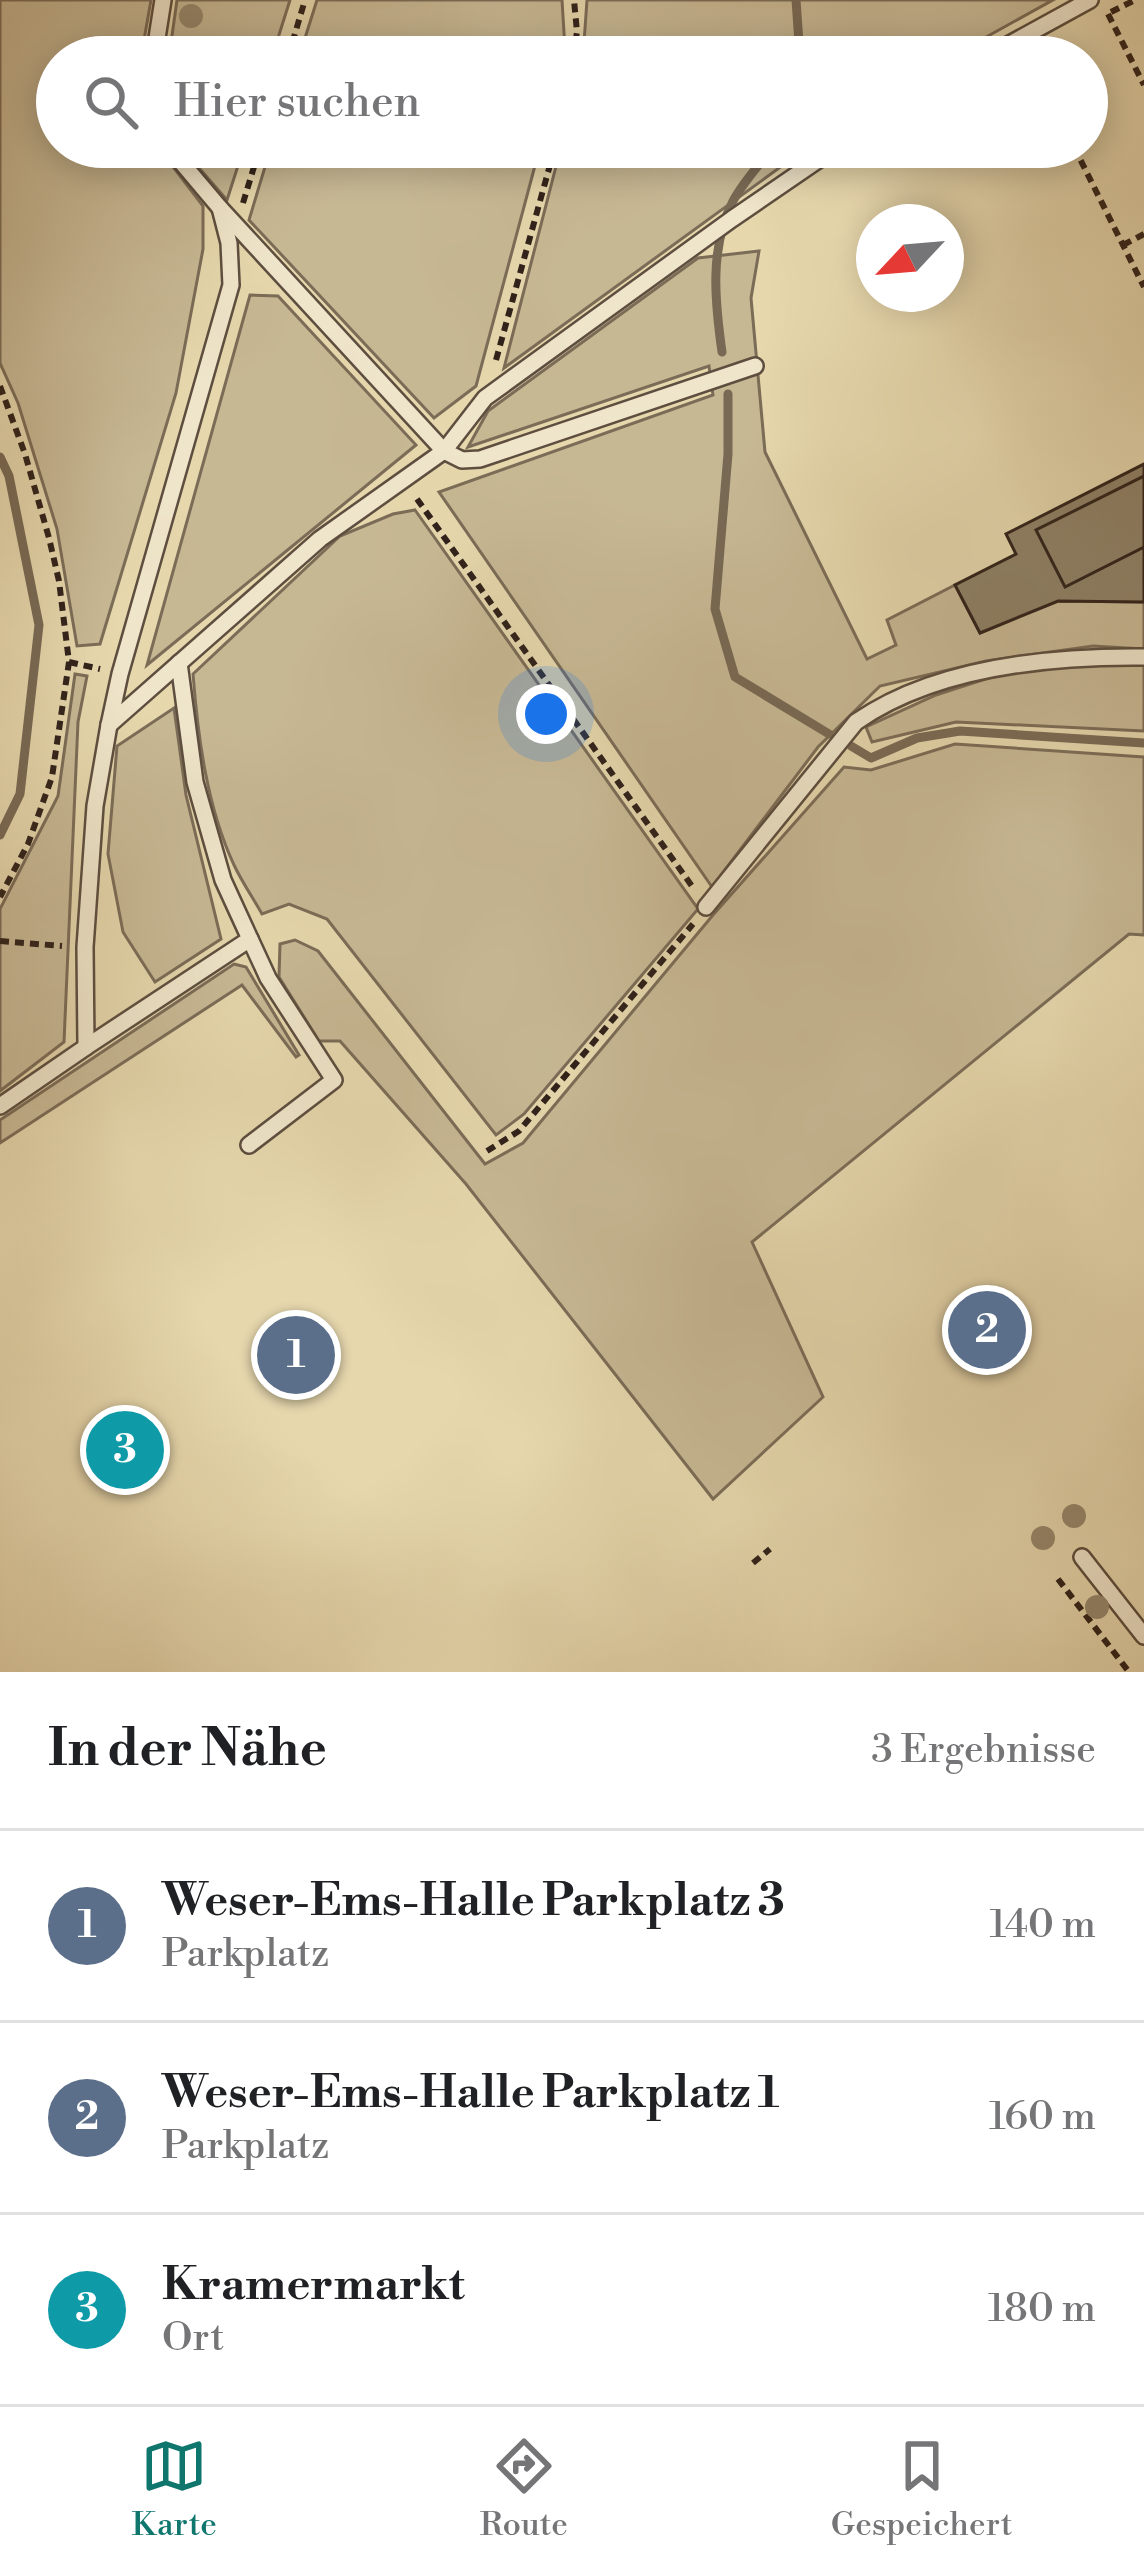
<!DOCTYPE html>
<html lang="de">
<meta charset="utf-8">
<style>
:root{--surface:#fff;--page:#f6f6f6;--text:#202124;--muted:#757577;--line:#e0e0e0;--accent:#0f766e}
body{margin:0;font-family:"Libre Bodoni",serif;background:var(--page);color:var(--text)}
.compass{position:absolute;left:856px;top:204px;width:108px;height:108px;border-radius:50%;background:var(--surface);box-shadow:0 6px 30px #0003;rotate:244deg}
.you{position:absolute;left:546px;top:714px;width:42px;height:42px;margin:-30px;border:9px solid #fff;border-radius:50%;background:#1a73e8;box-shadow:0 0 0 18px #1a73e833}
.badge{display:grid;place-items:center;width:78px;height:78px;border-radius:50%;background:var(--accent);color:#fff;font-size:39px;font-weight:700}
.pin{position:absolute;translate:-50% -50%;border:6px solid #fff;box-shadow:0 3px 12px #0006}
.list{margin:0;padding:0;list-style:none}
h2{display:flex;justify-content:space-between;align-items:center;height:156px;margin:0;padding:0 48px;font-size:51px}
h2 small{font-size:39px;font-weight:400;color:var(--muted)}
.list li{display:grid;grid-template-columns:78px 1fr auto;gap:36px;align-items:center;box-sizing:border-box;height:192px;padding:0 48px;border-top:3px solid var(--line)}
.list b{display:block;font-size:45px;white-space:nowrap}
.list p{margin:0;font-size:39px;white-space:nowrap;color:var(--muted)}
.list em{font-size:39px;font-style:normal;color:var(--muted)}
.icon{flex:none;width:66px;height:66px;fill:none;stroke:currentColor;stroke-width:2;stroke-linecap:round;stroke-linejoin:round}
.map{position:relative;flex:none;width:1144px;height:1672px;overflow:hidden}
.search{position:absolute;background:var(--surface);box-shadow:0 6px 30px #0003;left:36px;right:36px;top:36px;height:132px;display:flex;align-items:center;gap:30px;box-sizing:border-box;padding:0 42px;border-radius:66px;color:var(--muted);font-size:45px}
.sheet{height:732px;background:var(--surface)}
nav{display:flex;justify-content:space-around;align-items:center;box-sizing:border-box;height:168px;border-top:3px solid var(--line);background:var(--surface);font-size:33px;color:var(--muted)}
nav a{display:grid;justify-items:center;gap:6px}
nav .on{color:var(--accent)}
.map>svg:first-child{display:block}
</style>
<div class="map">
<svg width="1144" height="1672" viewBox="0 0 1144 1672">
<rect width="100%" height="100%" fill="#e6d7ad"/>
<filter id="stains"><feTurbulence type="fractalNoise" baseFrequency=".00167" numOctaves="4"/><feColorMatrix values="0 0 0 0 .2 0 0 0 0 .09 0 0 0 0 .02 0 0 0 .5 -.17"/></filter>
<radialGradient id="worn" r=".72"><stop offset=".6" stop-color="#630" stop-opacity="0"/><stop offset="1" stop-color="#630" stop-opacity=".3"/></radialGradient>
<!-- green -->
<g fill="#c7b894" stroke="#7b6c57" stroke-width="3">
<path d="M0 0H151L141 57H57V147H158L203 206V249L176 393 100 644 77 646 57 529 18 403 0 363Z"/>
<path d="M177 0H290L272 57H169Z"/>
<path d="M317 0H562L565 49 563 57H299Z"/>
<path d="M587 0H1053L950 57H583Z"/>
<path d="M184 147H244L227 200 186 153Z"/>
<path d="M271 147H540L476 386 434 418 249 220Z"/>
<path d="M561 147H808L504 368Z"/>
<path d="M759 251 751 298 765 452 867 659 896 645 887 620 955 585 980 633 1058 601 1144 602V649L1093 646 986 661 880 686 818 747 712 887 439 492 713 395 709 366 468 447 488 411 698 258Z"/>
<path d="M250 295 278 296 416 445 147 665Z"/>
<path d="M415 510 698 909 524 1114 496 1135 327 919 289 904 262 914C253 898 242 882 234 865 207 807 198 738 193 674L340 536 393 514Z"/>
<path d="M1098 662 1144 664V731L956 722 872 742 866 727 936 695 1007 672Z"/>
<path d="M75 674 87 676 78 722 64 1042 0 1091V909L58 796Z"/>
<path d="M174 708 186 795 221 939 155 982 123 932 108 854 117 746Z"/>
<path d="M955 744 1144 757V935L1129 934 752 1242 823 1397 713 1499 466 1184 340 1041H319L279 977 280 944 295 940 318 951 485 1164 523 1143 713 915 844 767 871 770Z"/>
<path d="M234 964 246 967 299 1055 296 1057 242 985 0 1143V1120Z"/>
</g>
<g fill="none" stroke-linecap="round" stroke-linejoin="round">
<!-- stream -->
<g stroke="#786954" stroke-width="9">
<path d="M796 0 800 57"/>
<path d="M722 352C715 302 709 248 733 201 743 182 760 164 773 147"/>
<path d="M728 394V454L715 609 735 677 829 734"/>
<path d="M0 457 9 476 39 625 20 794 0 835"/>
<path d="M851 746 871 758 917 738 960 731 1144 743"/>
</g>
</g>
<!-- building -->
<g fill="#8e8066" stroke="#2f211a" stroke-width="3">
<path d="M1144 464V602L1058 601 980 633 955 585 1016 554 1006 534Z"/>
<path d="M1144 476V547L1065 587 1036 530Z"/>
</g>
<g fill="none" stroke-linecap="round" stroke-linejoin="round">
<!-- service casing -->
<g stroke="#5d4e3f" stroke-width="20">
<g id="service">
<path d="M154 57 163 0"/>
<path d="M986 57 1090 0"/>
<path d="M175 147 182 163 220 208 444 451 462 460 480 459 755 366"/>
<path d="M109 725 320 539 444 451 485 398 732 219 837 147"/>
<path d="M706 907 856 722C935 667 1050 656 1144 657"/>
<path d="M86 1047 250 939 223 880 195 782 179 663"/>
<path d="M0 1106 86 1047 85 947 95 806 109 725 120 674 231 285 229 243 220 208"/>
<path d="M249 1145 334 1080 268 978 250 939"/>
<path d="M1082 1557 1144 1636"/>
</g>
</g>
<!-- path -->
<g stroke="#2f211a" stroke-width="6" stroke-dasharray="9 6" stroke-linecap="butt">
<path d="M1111 12 1135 0"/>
<path d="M1108 14 1144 85"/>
<path d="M288 57 305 0"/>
<path d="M573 57 577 32 574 0"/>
<path d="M1074 147 1144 287"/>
<path d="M243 203 260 147"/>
<path d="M1123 245 1144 234"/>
<path d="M496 360 555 147"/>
<path d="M0 386 25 454 49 538 59 581 69 662 52 777 28 844 0 897"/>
<path d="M417 499 694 889"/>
<path d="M69 662 100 669"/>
<path d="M0 941 62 946"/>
<path d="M487 1151 519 1131 693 924"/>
<path d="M753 1563 770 1549"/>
<path d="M1058 1579 1129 1672"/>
</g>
<!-- service -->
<use href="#service" stroke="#efe5ca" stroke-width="15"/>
</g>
<!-- trees -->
<g fill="#96886d">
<circle cx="191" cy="16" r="12"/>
<circle cx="1074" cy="1516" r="12"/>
<circle cx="1043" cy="1538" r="12"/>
<circle cx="1097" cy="1607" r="12"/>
</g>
<rect width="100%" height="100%" filter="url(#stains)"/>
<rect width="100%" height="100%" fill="url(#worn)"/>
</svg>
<svg class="compass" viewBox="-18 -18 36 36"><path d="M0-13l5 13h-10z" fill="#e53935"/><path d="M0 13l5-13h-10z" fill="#757577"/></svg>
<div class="you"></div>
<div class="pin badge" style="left:296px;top:1355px;background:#5c6f8a">1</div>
<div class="pin badge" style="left:987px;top:1330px;background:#5c6f8a">2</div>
<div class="pin badge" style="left:125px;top:1450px;background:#0f9aa8">3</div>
<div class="search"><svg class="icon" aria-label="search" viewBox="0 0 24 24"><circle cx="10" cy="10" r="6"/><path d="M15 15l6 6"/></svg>Hier suchen</div>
</div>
<section class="sheet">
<h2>In der Nähe<small>3 Ergebnisse</small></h2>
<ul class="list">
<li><span class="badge" style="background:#5c6f8a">1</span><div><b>Weser-Ems-Halle Parkplatz 3</b><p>Parkplatz</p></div><em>140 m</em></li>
<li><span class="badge" style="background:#5c6f8a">2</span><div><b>Weser-Ems-Halle Parkplatz 1</b><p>Parkplatz</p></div><em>160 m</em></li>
<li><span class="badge" style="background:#0f9aa8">3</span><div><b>Kramermarkt</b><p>Ort</p></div><em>180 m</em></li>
</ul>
</section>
<nav>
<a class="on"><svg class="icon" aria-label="map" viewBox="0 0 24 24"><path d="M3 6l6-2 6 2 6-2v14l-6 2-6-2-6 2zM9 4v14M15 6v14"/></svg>Karte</a>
<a><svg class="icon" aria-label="directions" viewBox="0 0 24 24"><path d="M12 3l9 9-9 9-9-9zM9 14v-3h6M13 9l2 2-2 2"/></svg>Route</a>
<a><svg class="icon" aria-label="saved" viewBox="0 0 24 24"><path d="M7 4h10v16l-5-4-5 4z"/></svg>Gespeichert</a>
</nav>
